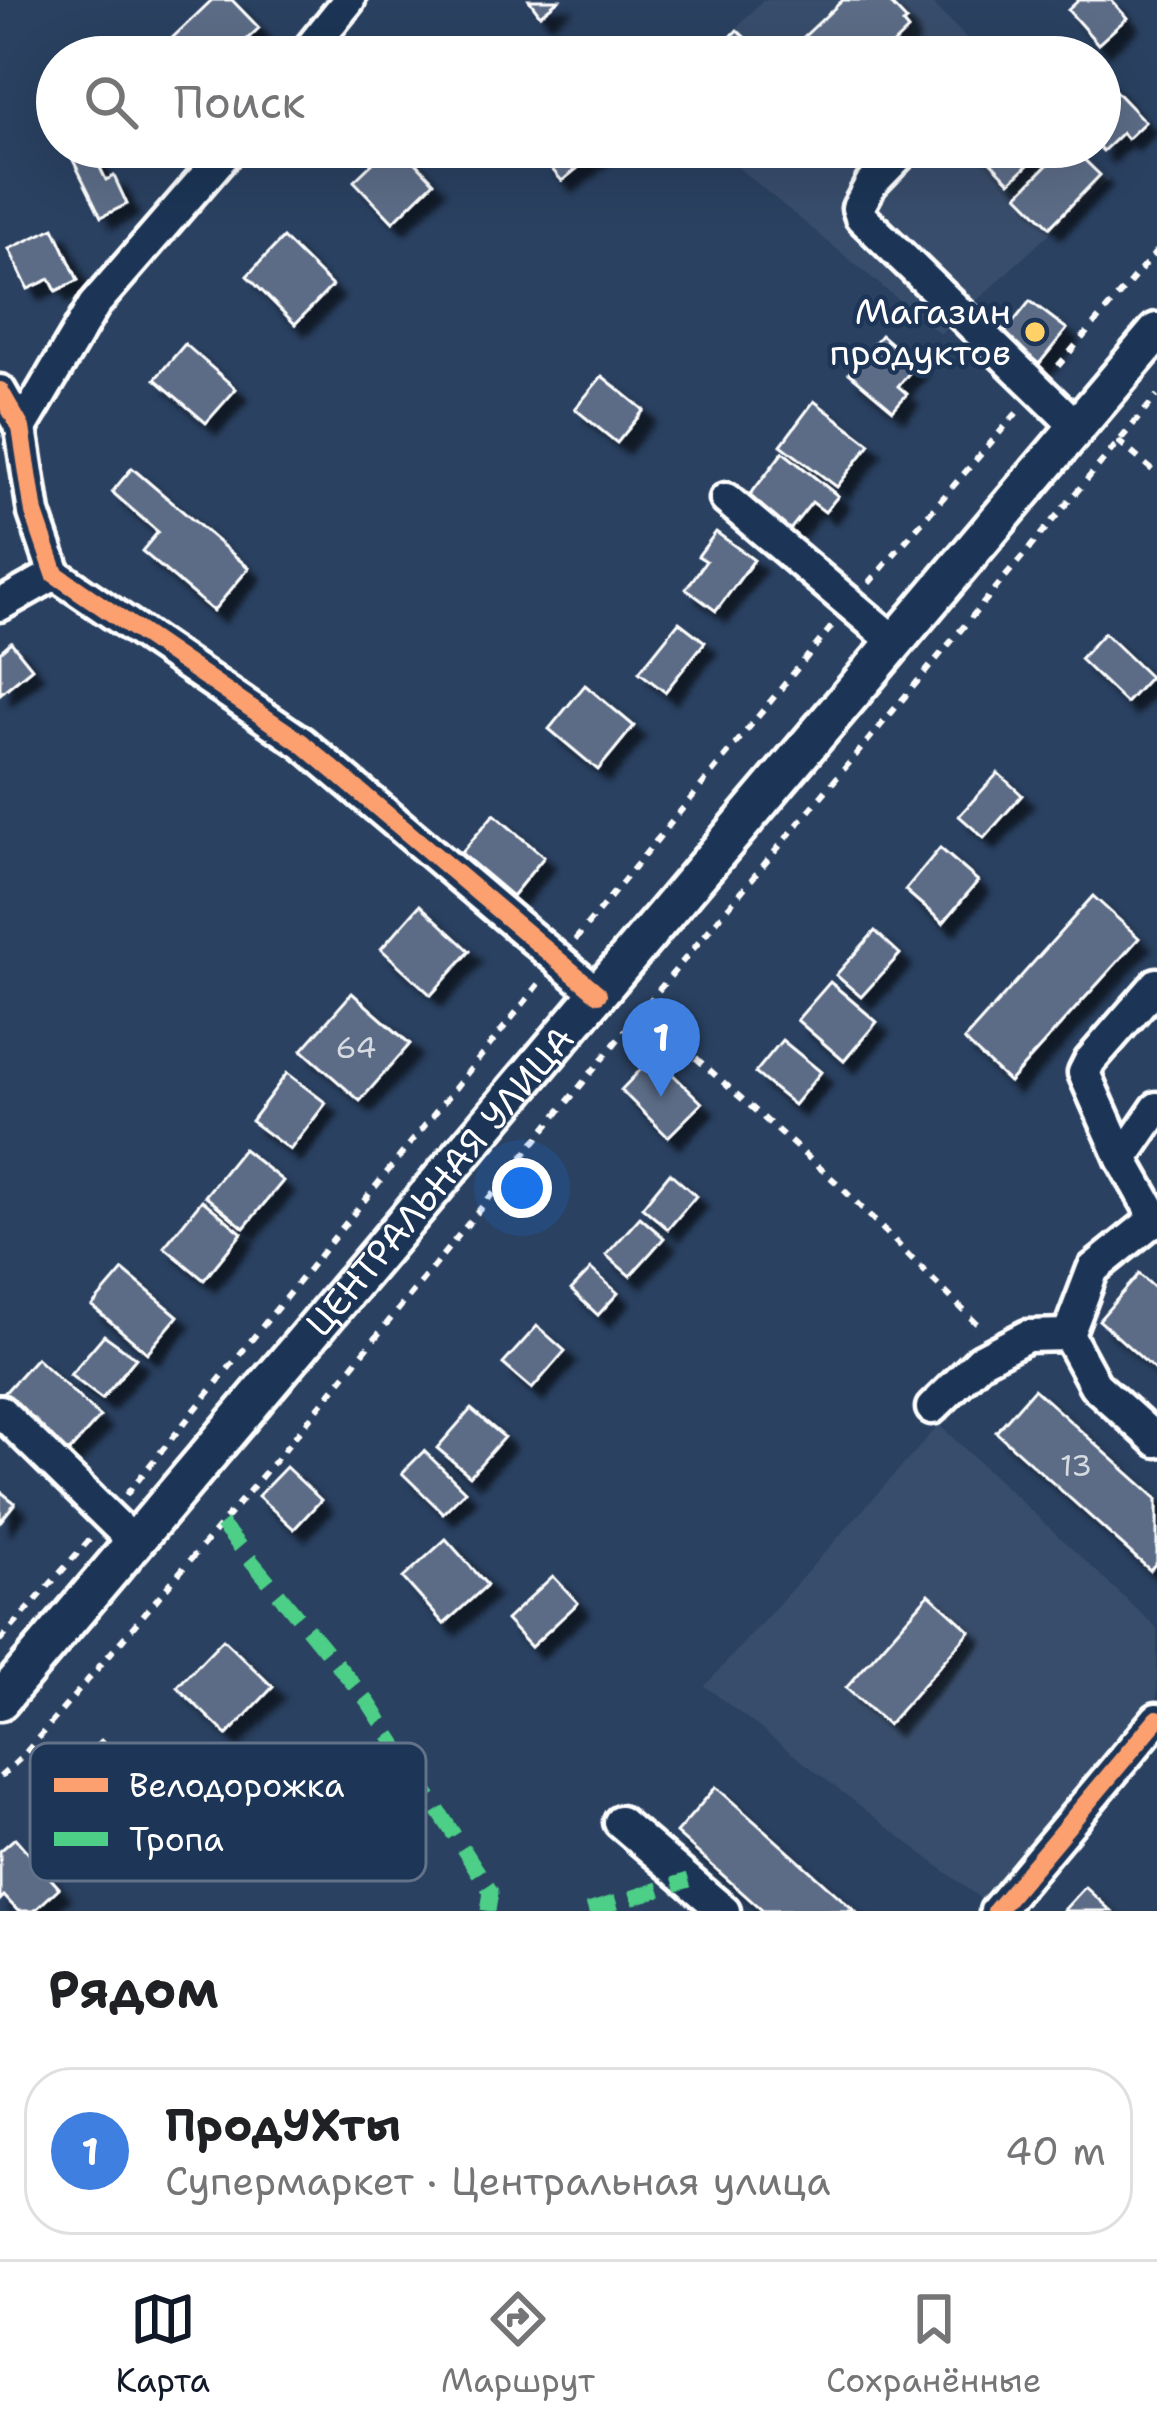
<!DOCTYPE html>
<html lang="ru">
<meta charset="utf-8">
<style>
:root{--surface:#fff;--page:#f2f2f2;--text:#202124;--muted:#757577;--line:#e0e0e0;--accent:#111827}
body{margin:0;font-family:"Shantell Sans",sans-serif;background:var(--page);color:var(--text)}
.you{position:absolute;left:522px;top:1188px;width:42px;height:42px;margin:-30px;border:9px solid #fff;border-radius:50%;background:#1a73e8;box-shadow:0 0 0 18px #1a73e833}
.badge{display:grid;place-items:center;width:78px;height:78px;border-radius:50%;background:var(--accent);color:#fff;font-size:39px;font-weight:700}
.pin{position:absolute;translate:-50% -99px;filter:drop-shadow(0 3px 6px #0008)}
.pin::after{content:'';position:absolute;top:63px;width:42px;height:36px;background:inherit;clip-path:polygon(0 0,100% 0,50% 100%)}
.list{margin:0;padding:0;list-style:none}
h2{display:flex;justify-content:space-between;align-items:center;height:156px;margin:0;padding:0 48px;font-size:51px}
h2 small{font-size:39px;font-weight:400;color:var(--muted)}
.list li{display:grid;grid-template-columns:78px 1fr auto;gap:36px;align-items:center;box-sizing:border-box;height:168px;margin:0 24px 24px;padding:0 24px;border:3px solid var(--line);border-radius:48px}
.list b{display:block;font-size:45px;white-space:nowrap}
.list p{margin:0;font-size:39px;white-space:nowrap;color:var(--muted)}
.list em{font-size:39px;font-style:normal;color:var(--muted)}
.icon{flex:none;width:66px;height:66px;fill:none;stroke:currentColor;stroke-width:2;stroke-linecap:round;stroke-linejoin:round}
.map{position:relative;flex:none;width:1157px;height:1911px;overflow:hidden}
.search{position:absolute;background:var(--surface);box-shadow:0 12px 48px #0002;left:36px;right:36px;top:36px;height:132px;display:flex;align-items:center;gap:30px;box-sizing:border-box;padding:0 42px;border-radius:66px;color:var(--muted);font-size:45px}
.sheet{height:348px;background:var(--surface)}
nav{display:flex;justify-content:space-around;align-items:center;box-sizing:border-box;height:168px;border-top:3px solid var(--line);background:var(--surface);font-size:33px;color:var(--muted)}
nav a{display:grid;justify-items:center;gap:6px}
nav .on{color:var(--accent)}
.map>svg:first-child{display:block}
</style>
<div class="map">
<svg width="1157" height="1911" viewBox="0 0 1157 1911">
<defs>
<filter id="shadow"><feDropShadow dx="11" dy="11" stdDeviation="3" flood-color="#0009"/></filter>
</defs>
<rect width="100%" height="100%" fill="#2a4161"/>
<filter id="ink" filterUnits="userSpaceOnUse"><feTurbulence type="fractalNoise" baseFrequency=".00833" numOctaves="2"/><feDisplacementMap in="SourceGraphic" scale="24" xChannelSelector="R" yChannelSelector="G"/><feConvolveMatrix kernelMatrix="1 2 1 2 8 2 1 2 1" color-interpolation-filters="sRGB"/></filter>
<g filter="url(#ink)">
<!-- built -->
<g fill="#394e6c">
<path d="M763 0H928L986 57H710Z"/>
<path d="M723 147H1077L1109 179 940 334 730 161Z"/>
<path d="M939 1425 1157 1628V1696L982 1900 705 1686Z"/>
</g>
<!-- building -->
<g fill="#5b6c86" stroke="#fff" stroke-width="3" filter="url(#shadow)">
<path d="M212 0H232L259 28 228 57H186L170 40Z"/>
<path d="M529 0H559L540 15Z"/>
<path d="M843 0H887L907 21 903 24 908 30 880 57H803L793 47Z"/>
<path d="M1079 0H1111L1127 18 1098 44 1068 10Z"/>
<path d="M737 30 766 57H712Z"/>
<path d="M1100 75 1145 122 1127 139 1122 133 1103 151 1099 147Z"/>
<path d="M90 147 106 180 114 176 127 204 101 217 71 156Z"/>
<path d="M387 147H401L434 182 393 222 354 181 376 160 364 148Z"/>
<path d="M545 147H603L562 181 545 161 552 156Z"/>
<path d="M976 147H1047L1010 182Z"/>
<path d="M1065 147H1071L1100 175 1050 227 1018 195Z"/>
<path d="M54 228 78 280 56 291 50 279 28 289 9 249Z"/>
<path d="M283 238 332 286 295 324 247 276Z"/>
<path d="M1030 301 1067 329 1039 364 1003 335Z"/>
<path d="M881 335 916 365 898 386 907 394 893 410 849 373Z"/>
<path d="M185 344 236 389 206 423 155 379Z"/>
<path d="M602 376 644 410 617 443 575 409Z"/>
<path d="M814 401 870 444 837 487 781 445Z"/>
<path d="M783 452 838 496 825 512 812 502 789 531 747 499Z"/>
<path d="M132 468 249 568 213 611 142 551 158 532 112 492Z"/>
<path d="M716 532 754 560 716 611 686 589 706 561 698 556Z"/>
<path d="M679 622 705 642 665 692 639 672Z"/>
<path d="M1104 633 1150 677 1126 703 1080 659Z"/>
<path d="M11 642 32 668 0 694V652Z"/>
<path d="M585 685 634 726 598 770 549 729Z"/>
<path d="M998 773 1022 795 984 838 959 816Z"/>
<path d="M494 814 544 857 512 896 461 853Z"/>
<path d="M940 848 978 881 943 923 905 890Z"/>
<path d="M1093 896 1139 938 1009 1082 964 1040Z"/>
<path d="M420 905 470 951 431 995 381 949Z"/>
<path d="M875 931 900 954 861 997 836 975Z"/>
<path d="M830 982 877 1022 844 1061 797 1020Z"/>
<path d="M352 993 410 1044 360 1101 302 1050Z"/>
<path d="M782 1040 821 1072 794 1105 755 1073Z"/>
<path d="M654 1056 702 1103 668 1137 621 1090Z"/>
<path d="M287 1073 326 1103 290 1150 251 1121Z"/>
<path d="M243 1149 283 1181 244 1228 205 1196Z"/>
<path d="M670 1173 696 1196 668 1229 642 1207Z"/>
<path d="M202 1200 242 1233 204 1280 164 1247Z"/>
<path d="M640 1217 664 1238 630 1276 606 1255Z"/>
<path d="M591 1269 618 1293 598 1315 571 1290Z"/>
<path d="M123 1270 178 1316 147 1353 92 1306Z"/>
<path d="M1139 1274 1157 1290V1372L1099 1320Z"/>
<path d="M537 1326 565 1351 532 1389 503 1364Z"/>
<path d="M104 1335 136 1358 102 1399 70 1375Z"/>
<path d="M36 1358 100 1417 64 1457 0 1398Z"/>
<path d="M1034 1389 1157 1499V1562L1150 1570 996 1432Z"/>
<path d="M471 1409 504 1437 470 1476 437 1448Z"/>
<path d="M424 1451 465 1491 443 1513 402 1473Z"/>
<path d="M286 1467 321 1500 294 1529 258 1496Z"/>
<path d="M0 1491 15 1503 0 1522Z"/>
<path d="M446 1539 487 1585 444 1624 403 1578Z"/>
<path d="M553 1576 578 1603 531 1647 506 1620Z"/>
<path d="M929 1594 970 1631 888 1725 846 1688Z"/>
<path d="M223 1639 273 1687 227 1735 177 1687Z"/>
<path d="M101 1740 135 1775 93 1816 59 1781Z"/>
<path d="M716 1787 855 1911H763L676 1833Z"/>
<path d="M15 1838 59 1888 34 1911H18L4 1896 0 1900V1851Z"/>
<path d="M1085 1887 1111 1911H1063Z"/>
</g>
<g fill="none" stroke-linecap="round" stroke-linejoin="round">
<!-- minor casing -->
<g stroke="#fff" stroke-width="39">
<g id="minor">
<path d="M303 57 349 0"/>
<path d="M907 147 871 184 858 208 861 217 1076 426"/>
<path d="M0 391 21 428 34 513 55 574 302 743 598 994"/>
<path d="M21 428 94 305 231 147"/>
<path d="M726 499 895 642"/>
<path d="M0 605 55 574"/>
<path d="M1157 1108 1122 1159 1157 1221"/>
<path d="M1122 1159 1084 1073 1090 1061 1157 984"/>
<path d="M1155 1219 1093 1269 1068 1335 1095 1385 1157 1441"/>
<path d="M932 1408 981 1360 1027 1336 1068 1335"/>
<path d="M0 1411 136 1544"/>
<path d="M620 1822 724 1911"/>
<path d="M996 1911 1157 1719"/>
</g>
</g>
<!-- major casing -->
<g stroke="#fff" stroke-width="45">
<g id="major">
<path id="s1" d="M0 1701 1157 332"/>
</g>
</g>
<!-- path -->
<g stroke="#fff" stroke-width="6" stroke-dasharray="9 9" stroke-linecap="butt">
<path d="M1058 366 1157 251"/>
<path d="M1118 441 1157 474"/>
<path d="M869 583 1021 408"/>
<path d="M575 940 833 625"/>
<path d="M642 1010 838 1184 982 1329"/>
<path d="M126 1495 540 983"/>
<path d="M0 1641 91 1538"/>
<path d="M0 1777 22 1757 280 1455 642 1010 1157 396"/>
</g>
<!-- minor -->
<use href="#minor" stroke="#1d3557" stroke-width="30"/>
<!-- major -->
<use href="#major" stroke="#1d3557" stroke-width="36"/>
<!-- quiet -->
<g stroke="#4dcf88" stroke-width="15" stroke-dasharray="30 15" stroke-linecap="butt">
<path d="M221 1524 369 1703 491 1892 488 1911"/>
<path d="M588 1911 689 1880"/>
</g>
<!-- cycleway casing -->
<g stroke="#1d3557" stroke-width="26">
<g id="cycleway">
<path d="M0 391 21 428 34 513 55 574 302 743 598 994"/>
<path d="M996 1911 1157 1719"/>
</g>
</g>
<!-- cycleway -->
<use href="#cycleway" stroke="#fca06f" stroke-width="18"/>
</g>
</g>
<!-- markers -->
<circle fill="#ffd166" stroke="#1d3557" stroke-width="4.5" cx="1035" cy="332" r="12"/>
<g text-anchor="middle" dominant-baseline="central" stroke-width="9" stroke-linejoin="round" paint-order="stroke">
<!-- number labels -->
<g font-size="30" fill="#d6dae1">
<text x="356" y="1047">64</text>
<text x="1076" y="1465">13</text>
</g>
<!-- poi labels -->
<g font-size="36" fill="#fff" stroke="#1d3557" text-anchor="end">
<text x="1011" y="311">Магазин<tspan x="1011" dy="41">продуктов</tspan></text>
</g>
<!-- street labels -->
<g font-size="36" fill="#fff" stroke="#1d3557">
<text stroke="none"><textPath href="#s1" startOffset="681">ЦЕНТРАЛЬНАЯ УЛИЦА</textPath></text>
</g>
</g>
<!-- legend -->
<rect x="30" y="1743" width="396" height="138" rx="18" fill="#1d3557" stroke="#617289" stroke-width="3"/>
<rect x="54" y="1778" width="54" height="14" fill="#fca06f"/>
<rect x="54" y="1832" width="54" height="14" fill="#4dcf88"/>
<g font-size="33" fill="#fff">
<text x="129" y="1797">Велодорожка</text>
<text x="129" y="1851">Тропа</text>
</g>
</svg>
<div class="you"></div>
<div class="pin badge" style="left:661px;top:1097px;background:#3f7fe0">1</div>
<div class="search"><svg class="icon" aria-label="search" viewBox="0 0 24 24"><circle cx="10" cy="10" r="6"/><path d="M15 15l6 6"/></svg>Поиск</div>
</div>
<section class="sheet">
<h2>Рядом<small></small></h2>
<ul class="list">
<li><span class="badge" style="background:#3f7fe0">1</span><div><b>ПродУХты</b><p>Супермаркет · Центральная улица</p></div><em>40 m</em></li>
</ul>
</section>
<nav>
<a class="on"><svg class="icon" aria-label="map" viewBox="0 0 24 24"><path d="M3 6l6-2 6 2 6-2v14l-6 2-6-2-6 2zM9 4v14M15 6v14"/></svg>Карта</a>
<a><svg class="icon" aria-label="directions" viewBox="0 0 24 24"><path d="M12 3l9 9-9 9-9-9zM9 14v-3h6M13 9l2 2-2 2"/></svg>Маршрут</a>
<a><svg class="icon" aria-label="saved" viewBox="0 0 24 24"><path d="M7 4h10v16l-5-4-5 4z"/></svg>Сохранённые</a>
</nav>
